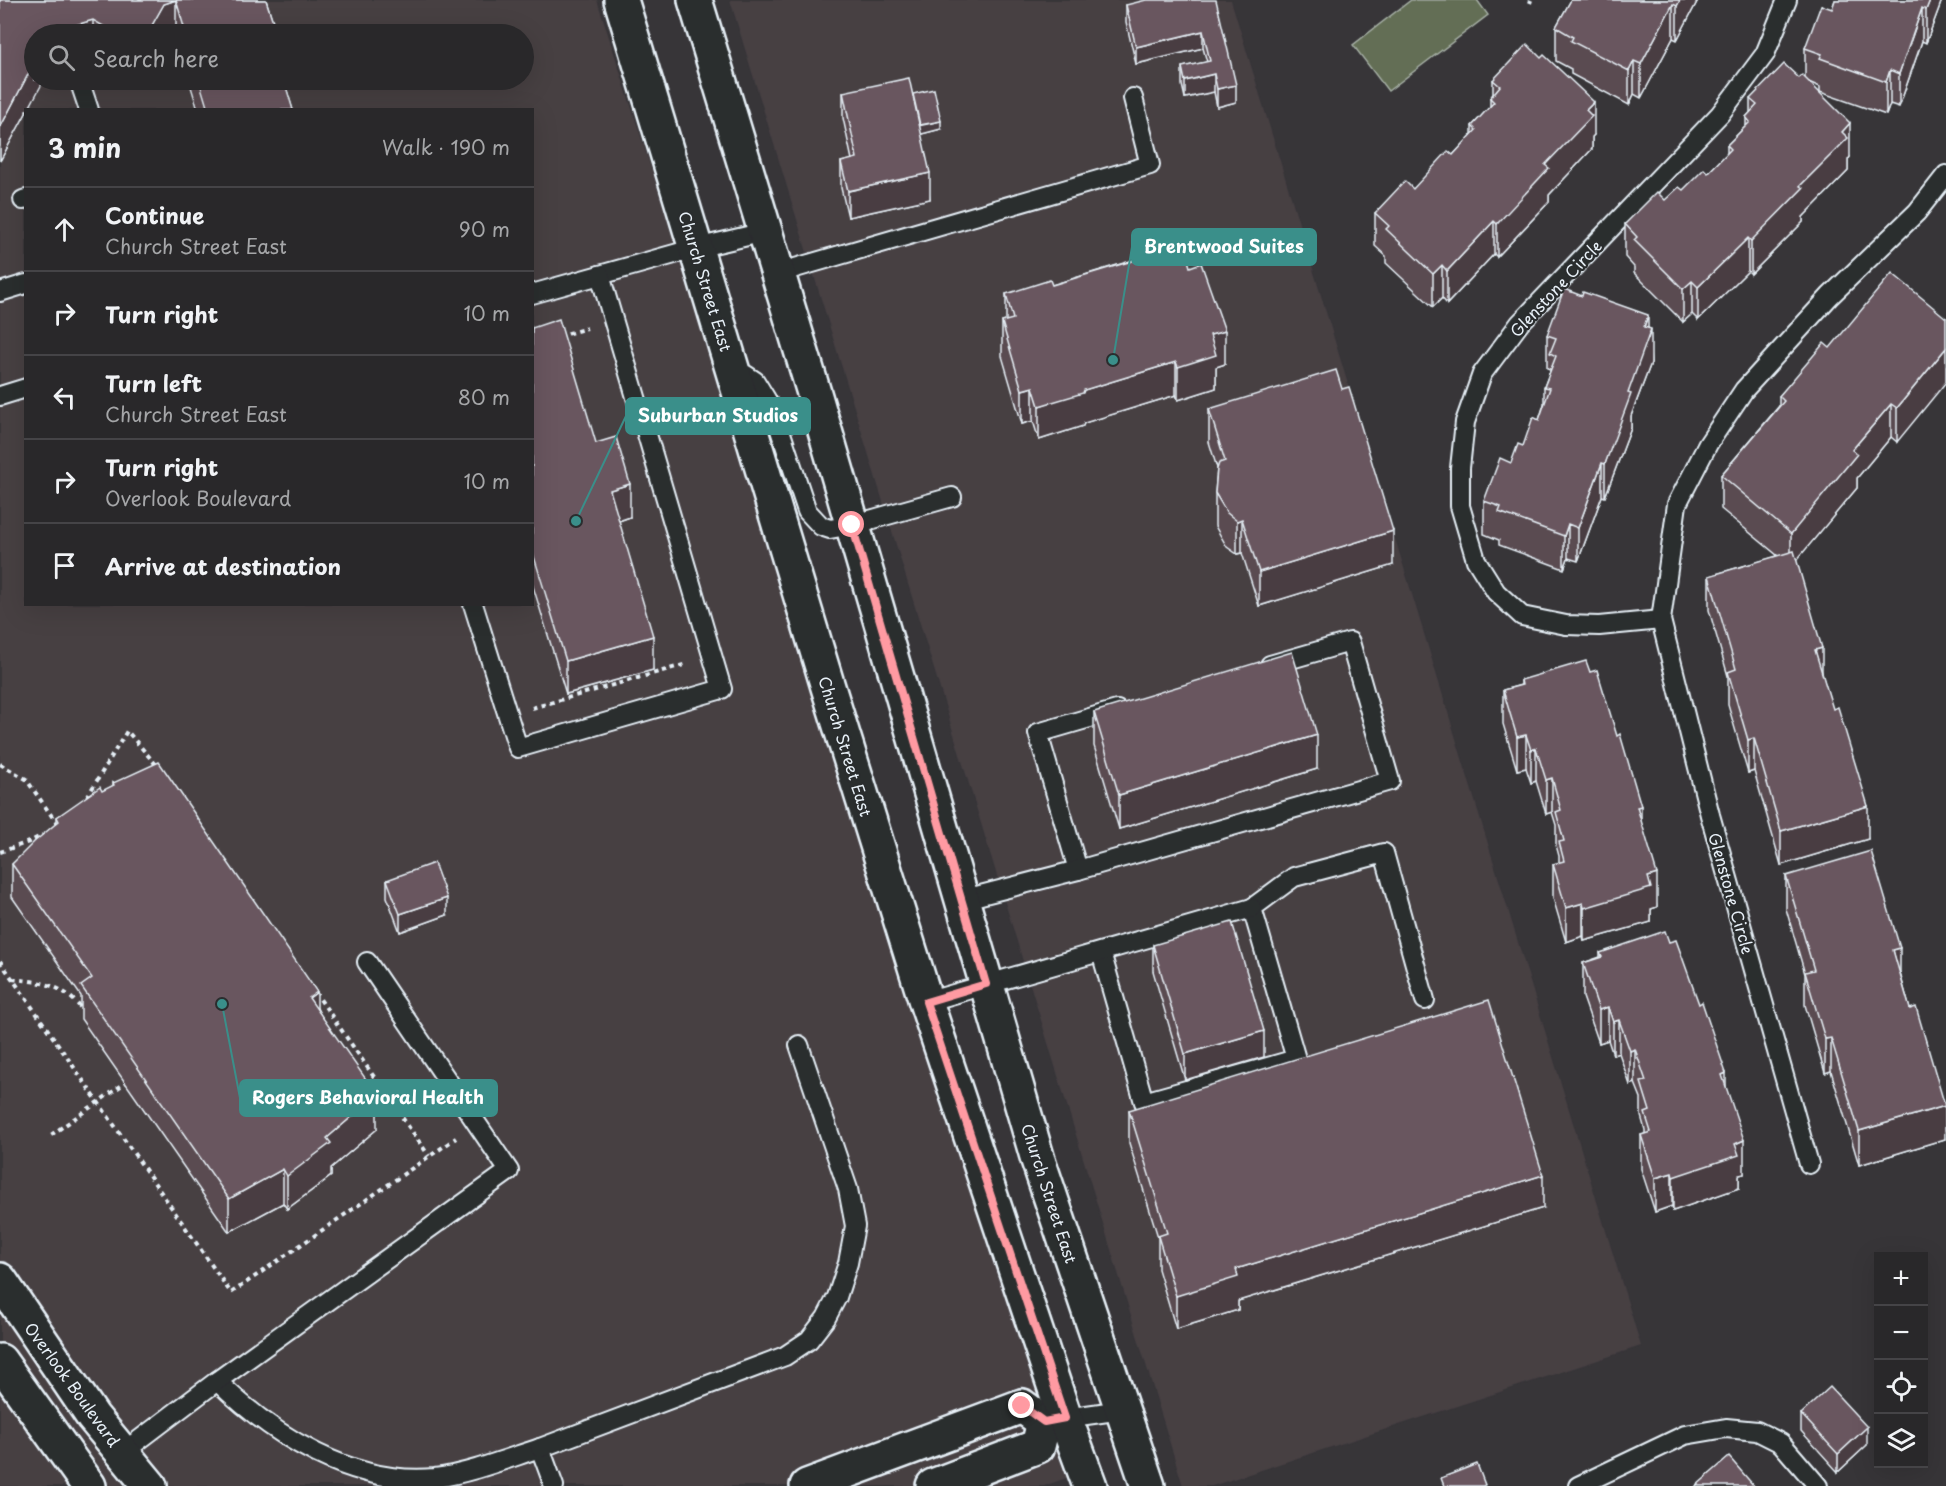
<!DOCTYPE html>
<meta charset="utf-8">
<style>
:root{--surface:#29282a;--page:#353436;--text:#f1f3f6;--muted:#a5a6a8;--line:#454447}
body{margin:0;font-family:"Playpen Sans",sans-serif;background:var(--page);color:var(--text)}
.controls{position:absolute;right:18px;bottom:18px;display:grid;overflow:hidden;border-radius:0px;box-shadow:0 6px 24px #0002}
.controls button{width:54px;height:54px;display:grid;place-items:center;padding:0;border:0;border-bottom:2px solid var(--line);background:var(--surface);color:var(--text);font:30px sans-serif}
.stop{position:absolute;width:18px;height:18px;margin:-14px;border:4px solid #ff9aa2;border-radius:50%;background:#fff}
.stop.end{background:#ff9aa2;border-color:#fff;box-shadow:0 2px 6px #0008}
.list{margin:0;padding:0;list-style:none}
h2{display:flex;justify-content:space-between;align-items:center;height:78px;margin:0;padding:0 24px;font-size:26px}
h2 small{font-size:20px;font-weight:400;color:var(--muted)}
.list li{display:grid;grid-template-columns:39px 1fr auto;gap:18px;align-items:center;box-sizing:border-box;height:84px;padding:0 24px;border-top:2px solid var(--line)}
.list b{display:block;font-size:22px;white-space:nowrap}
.list p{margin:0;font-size:20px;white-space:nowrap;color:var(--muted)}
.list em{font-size:20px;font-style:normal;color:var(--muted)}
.icon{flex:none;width:33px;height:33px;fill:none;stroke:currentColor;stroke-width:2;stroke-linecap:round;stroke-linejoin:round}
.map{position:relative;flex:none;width:1946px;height:1486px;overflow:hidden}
.search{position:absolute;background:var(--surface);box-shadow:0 6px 24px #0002;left:24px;top:24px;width:510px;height:66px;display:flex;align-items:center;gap:15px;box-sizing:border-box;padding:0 21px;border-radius:33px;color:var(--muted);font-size:22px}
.panel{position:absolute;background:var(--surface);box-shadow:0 6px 24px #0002;left:24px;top:108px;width:510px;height:498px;border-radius:0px}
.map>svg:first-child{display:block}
</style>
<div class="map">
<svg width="1946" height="1486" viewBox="0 0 1946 1486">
<rect width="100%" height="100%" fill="#373538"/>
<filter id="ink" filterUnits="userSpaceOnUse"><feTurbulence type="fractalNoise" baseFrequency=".0167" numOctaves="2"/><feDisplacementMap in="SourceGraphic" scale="12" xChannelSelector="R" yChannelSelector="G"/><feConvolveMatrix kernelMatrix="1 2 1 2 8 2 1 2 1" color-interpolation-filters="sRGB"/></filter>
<g filter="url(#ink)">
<!-- built -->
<g fill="#463f43" fill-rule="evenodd">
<path d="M0 0H597L1072 1476 1044 1486H0ZM34 34H524V80H34ZM26 110H532V604H26Z"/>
<path d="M730 0H1231L1641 1346 1212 1486H1183Z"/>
</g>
<!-- green -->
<path fill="#646e54" stroke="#a6b0a6" stroke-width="1.5" d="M1411 0H1477L1488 15 1388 91 1353 45Z"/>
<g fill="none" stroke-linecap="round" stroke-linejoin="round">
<!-- service casing -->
<g stroke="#e8f1f8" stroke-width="22">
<g id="service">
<path d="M79 80 89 110"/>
<path d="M23 200 26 199"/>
<path d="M778 273 1150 165 1133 98"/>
<path d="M0 292 26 284"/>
<path d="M532 294 696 248 765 232"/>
<path d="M733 370 746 375 755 381 766 399 776 418 807 511 821 526 830 529 852 525 952 497"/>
<path d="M0 396 26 388"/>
<path d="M473 604 518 748 722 689 600 275"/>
<path d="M1661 620 1599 626 1566 625 1522 616 1496 592 1476 560 1460 506V468L1465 422 1482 374 1520 323 1720 114 1765 54 1787 0"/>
<path d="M1078 870 1038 733 1117 710"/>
<path d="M961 900 1078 870 1390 781 1350 642 1270 665"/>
<path d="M1101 952 1144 1102 1296 1059 1252 908 1294 877 1384 853 1425 1000"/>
<path d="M926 1002 1252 908"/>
<path d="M1809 1164 1710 815 1661 620 1677 504 1708 444 1744 390 1830 296 1917 212 1946 175"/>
<path d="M217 1381C273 1436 353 1486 435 1478 471 1473 506 1459 540 1448L554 1486"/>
<path d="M1065 1418 1122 1410"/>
<path d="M540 1448 785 1356 809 1340 826 1318 837 1297 848 1263 855 1226 848 1189 799 1045"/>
<path d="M122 1453 217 1381 509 1171 367 962"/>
<path d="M1578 1486 1685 1435 1726 1428 1757 1431 1781 1443 1818 1486"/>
</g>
</g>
<!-- minor casing -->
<g stroke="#e8f1f8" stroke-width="38">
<g id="minor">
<path d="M0 1280 93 1417 150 1486"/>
<path d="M0 1361 89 1486"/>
<path d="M807 1486 1022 1406 1044 1422 1065 1418"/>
<path d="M933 1486 1038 1446 1044 1422"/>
</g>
</g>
<!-- secondary casing -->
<g stroke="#e8f1f8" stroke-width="38">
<g id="secondary">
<path d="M621 0 828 687 926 1002 1065 1418 1090 1486"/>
<path d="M695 0 814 393 1038 1160 1148 1486"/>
</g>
</g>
<!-- path -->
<g stroke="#e8f1f8" stroke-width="4" stroke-dasharray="4.5 4.5" stroke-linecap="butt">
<path d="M1530 3 1531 0"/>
<path d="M559 336 587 328"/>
<path d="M532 708 687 664"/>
<path d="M0 764 26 779 58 825"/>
<path d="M87 797 127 731 158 767"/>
<path d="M0 852 29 842 43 835"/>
<path d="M0 961 231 1293 456 1138"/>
<path d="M12 979C45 982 64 985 84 1012"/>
<path d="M315 992 429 1156"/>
<path d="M51 1135 125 1083"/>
</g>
<!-- service -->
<use href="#service" stroke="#2a2d2e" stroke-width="18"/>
<!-- minor -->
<use href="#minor" stroke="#2a2d2e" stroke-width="33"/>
<!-- secondary -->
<use href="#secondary" stroke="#2a2d2e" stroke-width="33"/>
</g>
<!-- wall -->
<g fill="#5a4b51" stroke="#e8f1f8" stroke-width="1.5">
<path d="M0 0H266L277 34H176V33L173 34H34L26 113 0 161Z"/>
<path d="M1196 0 1236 102 1217 107 1214 92 1185 98 1182 85V67L1207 62 1203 48 1136 64 1126 22V5Z"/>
<path d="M1571 0H1698L1677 40 1673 38 1641 98 1634 94 1629 105 1571 74V69L1556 61V27Z"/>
<path d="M1835 0H1942L1926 43 1922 41 1899 107 1890 104 1886 115 1820 92V87L1809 82 1850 157 1848 160V171L1803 217V222L1751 274 1748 271 1698 320 1692 314 1683 322 1634 273V267L1625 257V224L1683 190 1708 173 1727 154V145L1746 126V117L1750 113V99L1799 78 1805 79V48L1832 9Z"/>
<path d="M189 80H285V84L293 110H198Z"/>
<path d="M1493 80 1594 135 1592 137V149L1549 195V202L1497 257 1494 254 1447 304 1442 298 1433 307 1386 263V256L1375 246V213L1413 189 1453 155 1472 135V126L1490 107V98L1493 94Z"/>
<path d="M843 92 941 129 921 134 930 199 848 217 841 188V162L852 160 843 118Z"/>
<path d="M1140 253 1190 267 1225 364 1216 367V388L1178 400 1176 395 1084 423 1083 426 1039 440 1033 421 1022 424 1002 356V322L1006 321V294L1052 285 1140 258Z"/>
<path d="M1946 318 1897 442 1891 437 1857 478V488L1796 560 1822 674 1868 839 1781 865 1754 771 1748 773 1728 705V676L1709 610V576L1778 556 1721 509V475L1779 406V396L1830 348Z"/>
<path d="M532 328 596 443 630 517 619 521 653 670 566 694 532 583Z"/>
<path d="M1648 328 1651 363 1631 416V428L1605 497 1602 496 1578 561 1568 558 1564 569 1499 545V540L1484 534V501L1523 446 1539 420 1544 404V387L1550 371V369L1547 368V335Z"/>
<path d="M1209 409 1393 565 1259 606 1242 553 1237 554 1227 547 1215 526V493L1217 468 1209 442Z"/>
<path d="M1521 680 1641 822 1657 907 1651 909V922L1584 941 1583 936 1566 942 1553 898V864L1559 863V856L1556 845V825L1552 812 1546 814 1536 781 1531 783 1526 768 1517 770 1503 724V690L1521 685Z"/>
<path d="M1094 712 1317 769 1119 829 1094 746Z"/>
<path d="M113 783 317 1008 377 1129 331 1168V1176L287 1209 283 1203 229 1232 81 1019V996L12 897V864L57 823V817L113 786Z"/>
<path d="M1786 876 1900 973 1945 1139 1859 1165 1831 1071 1825 1073 1805 1005V974L1786 909Z"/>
<path d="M387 880 447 915 400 932 387 897Z"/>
<path d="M1153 945 1264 1057 1185 1080 1153 971Z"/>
<path d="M1600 953 1726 1088 1744 1174 1739 1175V1188L1673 1211 1672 1206 1655 1212 1641 1169V1135L1645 1134V1130L1641 1116V1098L1635 1083 1630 1085 1619 1053 1613 1055 1608 1040 1599 1043 1583 997V963L1600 957Z"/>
<path d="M1129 1110 1543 1208 1238 1301V1310L1176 1329 1158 1269V1237L1129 1143Z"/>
<path d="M1801 1414 1867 1445 1838 1472 1801 1431Z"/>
</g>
<!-- shaded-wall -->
<g fill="#4a3d42" stroke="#e8f1f8" stroke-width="1.5">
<path d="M176 0V33L173 34H147L164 4Z"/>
<path d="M1680 0H1698L1677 40V6Z"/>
<path d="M1930 0H1942L1926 43V10Z"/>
<path d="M1673 4V38L1641 98V64Z"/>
<path d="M1922 8V41L1899 107V74Z"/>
<path d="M93 20V34H50L51 32Z"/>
<path d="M1203 31V48L1136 64V47Z"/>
<path d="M1634 61V94L1629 105V71Z"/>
<path d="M34 63V80H44L28 110H26V113L0 161V128Z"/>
<path d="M1890 70V104L1886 115V82Z"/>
<path d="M1214 74V92L1185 98V81Z"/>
<path d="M1236 85V102L1217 107V89Z"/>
<path d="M1594 102V135L1592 137V149L1549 195V202L1497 257V224L1545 165 1586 110Z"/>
<path d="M941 121V129L918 135V126Z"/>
<path d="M1850 123V157L1848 160V171L1803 217V222L1751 274V241L1842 132Z"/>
<path d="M930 173V199L848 217V191Z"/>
<path d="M1494 221V254L1447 304V271Z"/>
<path d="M1748 238V271L1698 320V287Z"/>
<path d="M1442 265V298L1433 307V274Z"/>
<path d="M1692 281V314L1683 322V289Z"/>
<path d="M1648 315V339L1651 329V363L1631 416V428L1605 497V464L1628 393 1644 327Z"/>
<path d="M1225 331V364L1216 367V388L1178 400V367L1210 335Z"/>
<path d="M1946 348V382L1897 442V408Z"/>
<path d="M1176 362V395L1084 423 1083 426 1039 440V406L1084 390Z"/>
<path d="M1033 387V421L1022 424V390Z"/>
<path d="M1891 404V437L1857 478V488L1791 567V534L1852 450Z"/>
<path d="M1602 463V496L1578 561V528Z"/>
<path d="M630 484V517L610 524V490Z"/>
<path d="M1242 519V553L1237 554V521Z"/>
<path d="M1568 524V558L1564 569V536Z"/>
<path d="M1393 531V565L1259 606V572Z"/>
<path d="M653 636V670L566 694V661Z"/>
<path d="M1822 648V682L1815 650Z"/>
<path d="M1317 735V769L1119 829V795Z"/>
<path d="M1526 735V768L1517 770V737Z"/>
<path d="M1754 738V771L1748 773V740Z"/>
<path d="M1536 748V781L1531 783V750Z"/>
<path d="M1552 778V812L1546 814V780Z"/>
<path d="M1641 806V839L1637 807Z"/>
<path d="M1868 806V839L1781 865V831Z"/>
<path d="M1657 874V907L1651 909V922L1584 941V908L1648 877Z"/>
<path d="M447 898V915L400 932V914Z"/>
<path d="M1583 903V936L1566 942V908Z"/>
<path d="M1900 948V981L1893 950Z"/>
<path d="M317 992V1026L309 998Z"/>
<path d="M1608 1007V1040L1599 1043V1010Z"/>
<path d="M1619 1020V1053L1613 1055V1022Z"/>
<path d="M1264 1031V1057L1185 1080V1054Z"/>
<path d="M1831 1038V1071L1825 1073V1039Z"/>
<path d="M1635 1049V1083L1630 1085V1051Z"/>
<path d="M1726 1073V1106L1722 1075Z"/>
<path d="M377 1095V1129L331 1168V1176L287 1209V1176L327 1138Z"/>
<path d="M1945 1106V1139L1859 1165V1131Z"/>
<path d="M1744 1140V1174L1739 1175V1188L1673 1211V1177L1735 1144Z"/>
<path d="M283 1169V1203L229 1232V1199Z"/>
<path d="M1672 1173V1206L1655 1212V1178Z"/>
<path d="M1543 1175V1208L1238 1301V1310L1176 1329V1296L1236 1269Z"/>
<path d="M1867 1427V1445L1838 1472V1454Z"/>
</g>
<!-- building -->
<g fill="#69575e" stroke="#e8f1f8" stroke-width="1.5">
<path d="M0 0H266L277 34H186L176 0 164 4 147 34H117L93 20 51 32 50 34H34V63L0 128Z"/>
<path d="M1146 0H1216L1236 85 1217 89 1214 74 1185 81 1182 67 1210 61 1203 31 1136 47 1126 5Z"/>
<path d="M1571 0H1680L1677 6 1673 4 1641 64 1634 61 1629 71 1571 41 1573 37 1556 27Z"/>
<path d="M1835 0H1930L1926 10 1922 8 1899 74 1890 70 1886 82 1820 58 1822 54 1805 48 1821 5 1832 9Z"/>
<path d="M1527 44 1541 58 1544 55 1594 102 1586 110 1592 116 1545 165 1549 168 1497 224 1494 221 1447 271 1442 265 1433 274 1386 229 1389 226 1375 213 1405 181 1413 189 1448 151 1453 155 1476 130 1472 126 1494 102 1490 98 1500 86 1493 80Z"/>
<path d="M1784 64 1799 78 1802 75 1850 123 1842 132 1848 138 1800 186 1803 188 1751 241 1748 238 1698 287 1692 281 1683 289 1634 240 1637 237 1625 224 1657 192 1665 200 1679 187 1683 190 1704 169 1708 173 1731 149 1727 145 1750 122 1746 117 1757 105 1750 99Z"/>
<path d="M909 78 930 173 848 191 841 162 857 158 843 92Z"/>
<path d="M199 80H284L293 110H208Z"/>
<path d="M934 89 941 121 920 125 913 94Z"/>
<path d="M1183 242 1190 267 1201 263 1225 331 1210 335 1216 355 1178 367 1176 362 1084 390 1083 393 1039 406 1033 387 1022 390 1002 322 1013 319 1006 294 1050 280 1052 285 1142 258 1140 253Z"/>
<path d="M1892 273 1946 318V348L1897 408 1891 404 1852 450 1857 454 1791 534 1721 475 1784 401 1779 396 1824 343 1830 348Z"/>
<path d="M1564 289 1582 296 1583 292 1648 315 1644 327 1651 329 1628 393 1631 394 1605 464 1602 463 1578 528 1568 524 1564 536 1499 512 1501 507 1484 501 1500 458 1511 463 1518 444 1523 446 1533 417 1539 420 1550 388 1544 387 1556 356 1550 353 1556 338 1547 335Z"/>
<path d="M559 319 596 443 616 437 630 484 610 490 653 636 566 661 532 550V328Z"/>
<path d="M1336 370 1342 389 1349 387 1393 531 1259 572 1242 519 1237 521 1227 513 1215 493 1217 469 1219 463 1225 461 1209 409Z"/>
<path d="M1794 551 1822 648 1815 650 1833 709 1838 707 1868 806 1781 831 1754 738 1748 740 1728 672 1736 669 1709 576Z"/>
<path d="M1292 652 1317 735 1119 795 1094 712Z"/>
<path d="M1586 661 1590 672 1597 670 1617 736 1620 734 1641 806 1637 807 1657 874 1648 877 1651 888 1584 908 1583 903 1566 908 1553 864 1564 861 1559 842 1564 841 1556 812 1561 810 1552 778 1546 780 1536 748 1531 750 1526 735 1517 737 1503 690 1522 685 1521 680Z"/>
<path d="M159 762 317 992 309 998 377 1095 327 1138 331 1143 287 1176 283 1169 229 1199 81 986 92 978 12 864 34 842 59 821 57 817 100 787 102 791 114 785 113 783Z"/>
<path d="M1871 851 1900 948 1893 950 1910 1009 1916 1007 1945 1106 1859 1131 1831 1038 1825 1039 1805 972 1814 970 1786 876Z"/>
<path d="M434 863 447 898 400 914 387 880Z"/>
<path d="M1232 922 1264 1031 1185 1054 1153 945Z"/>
<path d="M1665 931 1669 942 1676 940 1699 1004 1702 1002 1726 1073 1722 1075 1744 1140 1735 1144 1739 1155 1673 1177 1672 1173 1655 1178 1641 1135 1651 1132 1645 1113 1650 1111 1641 1082 1646 1081 1635 1049 1630 1051 1619 1020 1613 1022 1608 1007 1599 1010 1583 963 1602 957 1600 953Z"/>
<path d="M1489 1000 1543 1175 1236 1269 1238 1277 1176 1296 1158 1236 1167 1233 1129 1110Z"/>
<path d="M1830 1387 1867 1427 1838 1454 1801 1414Z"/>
<path d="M1729 1457 1754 1486H1696Z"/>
<path d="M1477 1464 1485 1485 1483 1486H1444L1441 1478Z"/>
</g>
</g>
<g fill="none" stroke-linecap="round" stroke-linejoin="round" filter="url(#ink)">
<!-- route -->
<path stroke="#ff9aa2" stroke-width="8" d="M852 525 986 984 926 1002 1065 1418 1044 1422 1022 1406"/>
</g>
<g text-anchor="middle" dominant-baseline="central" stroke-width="4.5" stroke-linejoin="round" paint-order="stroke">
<!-- street labels -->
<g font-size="16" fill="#e8f1f8" stroke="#2a2d2e">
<text transform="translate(706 281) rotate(73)">Church Street East</text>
<text transform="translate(1555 288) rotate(-47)">Glenstone Circle</text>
<text transform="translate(846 746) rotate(73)">Church Street East</text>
<text transform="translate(1732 893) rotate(74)">Glenstone Circle</text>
<text transform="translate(1050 1193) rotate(72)">Church Street East</text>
<text transform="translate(73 1384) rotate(54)">Overlook Boulevard</text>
</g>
</g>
<!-- callouts -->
<path fill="none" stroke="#3a8f8a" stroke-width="2" d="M1113 360L1132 247M576 521L626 416M222 1004L240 1098"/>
<g fill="#3a8f8a" stroke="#2a2d2e" stroke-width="2">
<circle cx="1113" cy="360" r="6"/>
<circle cx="576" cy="521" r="6"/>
<circle cx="222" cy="1004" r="6"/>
</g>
<g fill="#3a8f8a" stroke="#3a8f8a" stroke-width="2">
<rect x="1132" y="229" width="184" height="36" rx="6"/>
<rect x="626" y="398" width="184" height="36" rx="6"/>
<rect x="240" y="1080" width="257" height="36" rx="6"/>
</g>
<g font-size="18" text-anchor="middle" font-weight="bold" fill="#fff">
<text x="1224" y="253">Brentwood Suites</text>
<text x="718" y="422">Suburban Studios</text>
<text x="368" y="1104">Rogers Behavioral Health</text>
</g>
</svg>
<div class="controls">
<button>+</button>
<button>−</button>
<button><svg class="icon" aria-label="locate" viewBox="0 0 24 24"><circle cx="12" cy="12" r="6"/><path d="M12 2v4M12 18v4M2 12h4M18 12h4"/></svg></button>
<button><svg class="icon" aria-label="layers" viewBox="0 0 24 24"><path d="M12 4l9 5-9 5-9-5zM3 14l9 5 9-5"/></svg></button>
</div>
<div class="stop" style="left:852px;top:525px"></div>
<div class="stop end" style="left:1022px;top:1406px"></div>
<div class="search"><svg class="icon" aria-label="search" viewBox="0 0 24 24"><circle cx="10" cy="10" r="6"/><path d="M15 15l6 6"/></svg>Search here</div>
<section class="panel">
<h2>3 min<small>Walk · 190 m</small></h2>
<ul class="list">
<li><svg class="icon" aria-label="ahead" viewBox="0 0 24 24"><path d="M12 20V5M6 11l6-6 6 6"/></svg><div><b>Continue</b><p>Church Street East</p></div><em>90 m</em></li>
<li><svg class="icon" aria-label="right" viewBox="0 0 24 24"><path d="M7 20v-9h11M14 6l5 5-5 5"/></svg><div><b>Turn right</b></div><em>10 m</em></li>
<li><svg class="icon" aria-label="left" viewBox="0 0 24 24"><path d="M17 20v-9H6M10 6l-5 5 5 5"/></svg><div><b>Turn left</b><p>Church Street East</p></div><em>80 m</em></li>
<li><svg class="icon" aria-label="right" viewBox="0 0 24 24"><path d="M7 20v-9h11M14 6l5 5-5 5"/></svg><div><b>Turn right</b><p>Overlook Boulevard</p></div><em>10 m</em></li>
<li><svg class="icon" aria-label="arrive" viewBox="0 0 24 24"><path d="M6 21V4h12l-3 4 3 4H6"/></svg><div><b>Arrive at destination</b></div></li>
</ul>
</section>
</div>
